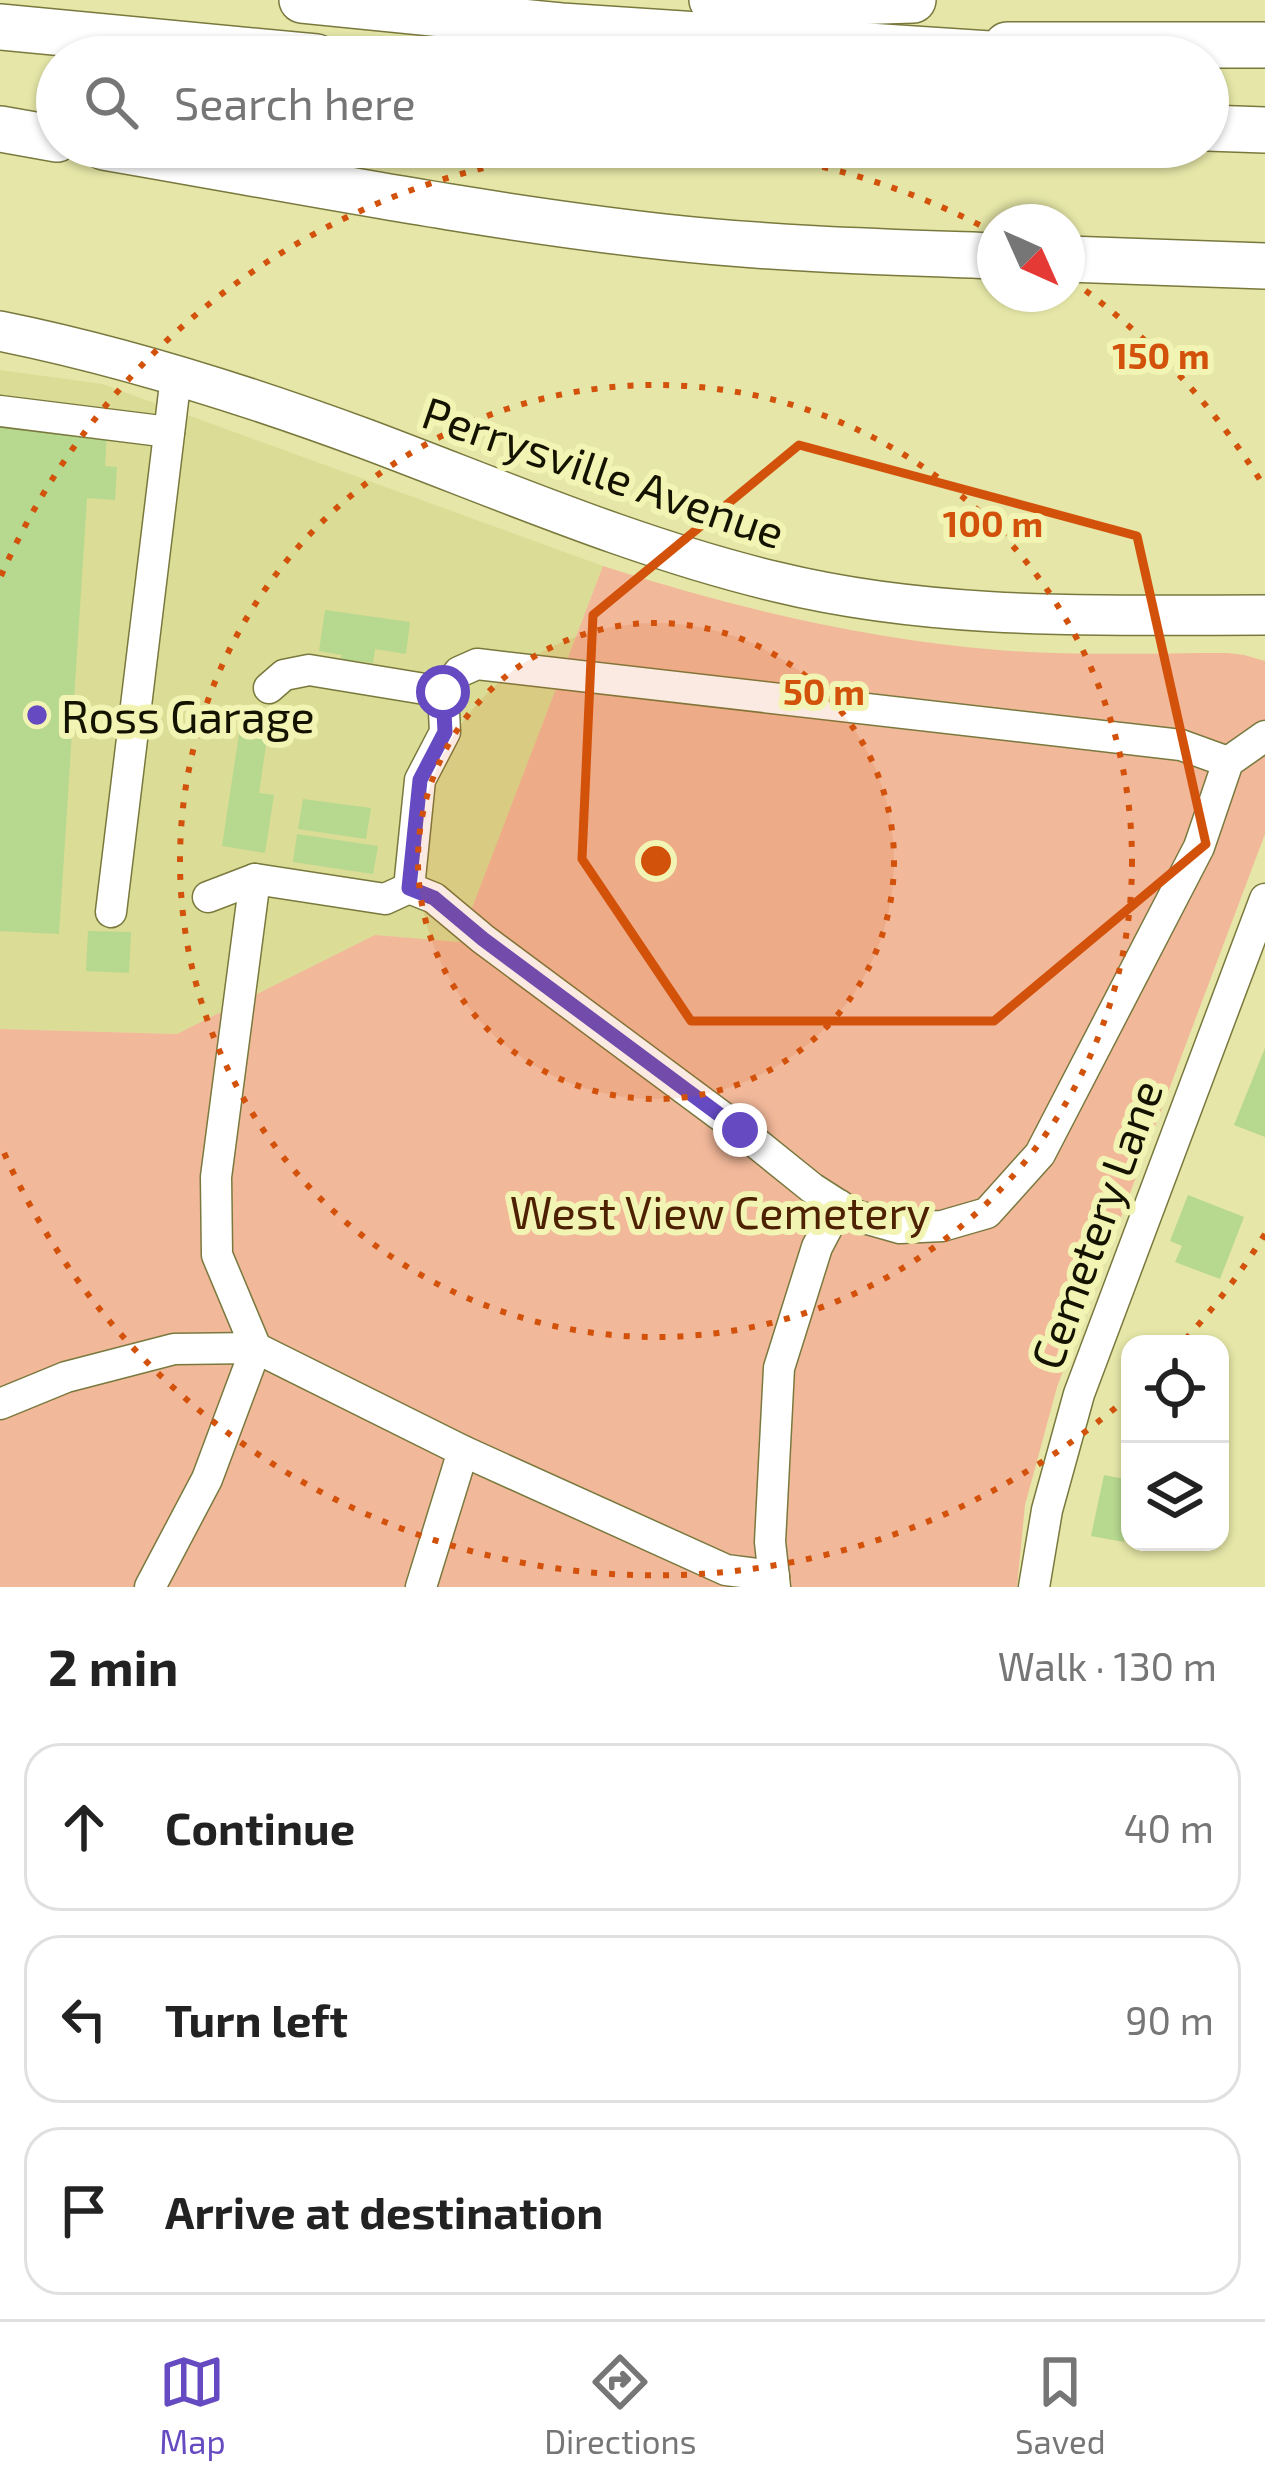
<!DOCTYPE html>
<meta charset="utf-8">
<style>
:root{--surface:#fff;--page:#f2f2f2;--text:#222;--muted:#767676;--line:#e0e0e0;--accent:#654ac2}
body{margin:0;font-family:"Exo 2",sans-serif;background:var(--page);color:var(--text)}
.controls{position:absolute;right:36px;bottom:36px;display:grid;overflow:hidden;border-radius:24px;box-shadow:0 3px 9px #0004}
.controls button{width:108px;height:108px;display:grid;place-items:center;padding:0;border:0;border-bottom:3px solid var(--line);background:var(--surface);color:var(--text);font:60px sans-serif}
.compass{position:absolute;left:977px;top:204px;width:108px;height:108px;border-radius:50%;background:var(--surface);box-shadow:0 3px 9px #0004;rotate:135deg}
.stop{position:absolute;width:36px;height:36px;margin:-27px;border:9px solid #654ac2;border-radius:50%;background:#fff}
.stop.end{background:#654ac2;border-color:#fff;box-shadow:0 3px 12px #0008}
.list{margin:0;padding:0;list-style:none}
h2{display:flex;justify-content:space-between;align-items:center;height:156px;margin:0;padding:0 48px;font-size:51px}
h2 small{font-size:39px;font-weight:400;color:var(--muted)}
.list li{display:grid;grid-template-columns:78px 1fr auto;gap:36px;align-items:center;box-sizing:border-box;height:168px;margin:0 24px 24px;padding:0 24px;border:3px solid var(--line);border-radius:36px}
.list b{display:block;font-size:45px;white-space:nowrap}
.list em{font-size:39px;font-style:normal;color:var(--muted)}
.icon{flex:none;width:66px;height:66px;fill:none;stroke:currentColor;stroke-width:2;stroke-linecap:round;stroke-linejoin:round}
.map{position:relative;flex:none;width:1265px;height:1587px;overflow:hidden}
.search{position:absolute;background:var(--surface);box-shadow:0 3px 9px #0004;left:36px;right:36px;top:36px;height:132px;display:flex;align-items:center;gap:30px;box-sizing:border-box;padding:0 42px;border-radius:66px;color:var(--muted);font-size:45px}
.sheet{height:732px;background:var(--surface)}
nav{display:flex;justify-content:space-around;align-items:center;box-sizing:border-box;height:168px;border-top:3px solid var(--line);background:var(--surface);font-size:33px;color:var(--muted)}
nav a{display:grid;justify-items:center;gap:6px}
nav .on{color:var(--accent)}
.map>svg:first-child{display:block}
</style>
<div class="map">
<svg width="1265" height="1587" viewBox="0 0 1265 1587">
<rect width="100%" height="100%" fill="#e5e6a7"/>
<!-- built -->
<path fill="#dbdc95" d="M0 370 102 384 603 566 459 943 375 935 177 1034 0 1029Z"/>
<!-- green -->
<path fill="#f2b89a" d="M603 566C732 607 862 639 998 650 1074 656 1151 653 1228 653L1244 655 1265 661V834L1057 1387 1025 1505 1017 1587H0V1029L177 1034 375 935 459 942Z"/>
<!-- building -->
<g fill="#b6d88f">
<path d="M0 425 107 431 105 466 117 467 115 500 87 498 59 934 0 931Z"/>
<path d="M325 610 410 622 406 654 375 649 373 663 341 659 342 655 319 651Z"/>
<path d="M241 721 269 725 259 793 274 795 265 853 222 846Z"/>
<path d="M303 799 371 808 366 839 298 829Z"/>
<path d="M297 834 378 846 373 874 293 862Z"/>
<path d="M88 931 131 932 129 973 86 971Z"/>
<path d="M1265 1048V1137L1234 1125Z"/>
<path d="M1188 1195 1244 1217 1220 1279 1175 1262 1182 1246 1170 1241Z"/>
<path d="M1104 1475 1130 1480V1512L1124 1542 1091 1536Z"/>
</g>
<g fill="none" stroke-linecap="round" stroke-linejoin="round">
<!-- minor casing -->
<g stroke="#79793e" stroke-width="33">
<g id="minor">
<path d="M0 411 169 432"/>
<path d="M269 688 284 675 309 670 443 692"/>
<path d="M409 888 434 898 483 939 740 1130 812 1188 854 1215 900 1228 942 1226 987 1213 1040 1154 1199 847 1228 762 1265 736"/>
<path d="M208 897 255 879 385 899 409 888 420 780 445 732 443 692 459 672 477 664 1181 745 1228 762"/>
<path d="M111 912 176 376"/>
<path d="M0 1404 66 1377 174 1349 256 1348 463 1451 726 1570 774 1576"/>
<path d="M150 1587 207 1479 256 1348 217 1255 216 1177 255 879"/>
<path d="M421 1587 463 1451"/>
<path d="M775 1587 770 1542 779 1368 817 1247 839 1205"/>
<path d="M1034 1587 1047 1510 1079 1394 1265 899"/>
</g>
</g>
<!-- major casing -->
<g stroke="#79793e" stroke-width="42">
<path id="major" d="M0 331C124 356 247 395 366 439 502 490 635 548 777 582 937 621 1102 615 1265 615"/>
</g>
<!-- highway casing -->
<g stroke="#79793e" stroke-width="48">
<g id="highway">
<path d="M302 0 561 26 1037 57"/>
<path d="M712 0 816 3 913 0"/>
<path d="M0 27 316 57"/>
<path d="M1007 45H1265"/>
<path d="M1208 128 1265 130"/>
<path d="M0 129 57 139"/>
<path d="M104 147C290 179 477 216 665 237 775 249 885 252 995 256"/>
<path d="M1067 259 1265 266"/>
</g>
</g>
<!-- minor -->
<use href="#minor" stroke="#fff" stroke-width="30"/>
<!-- major -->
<use href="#major" stroke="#fff" stroke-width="39"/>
<!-- highway -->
<use href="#highway" stroke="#fff" stroke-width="45"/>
</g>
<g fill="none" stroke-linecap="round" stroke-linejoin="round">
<!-- route -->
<path stroke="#654ac2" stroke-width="15" d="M443 692 445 732 420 780 409 888 434 898 483 939 740 1130"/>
</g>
<!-- marked area -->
<path fill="none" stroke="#d3520b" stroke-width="9" stroke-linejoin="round" d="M799 445 1137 536 1206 844 994 1021H691L582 859 593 615Z"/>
<!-- distance rings -->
<circle cx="656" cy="861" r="238" fill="#d3520b" fill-opacity=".12"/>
<g fill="none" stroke="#d3520b" stroke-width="6" stroke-dasharray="6 12">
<circle cx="656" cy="861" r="238"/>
<circle cx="656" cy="861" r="476"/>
<path d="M1265 1234A714 714 0 0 1 1182 1343M1129 1396A714 714 0 0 1 1 1146M1 576A714 714 0 0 1 650 147M662 147A714 714 0 0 1 991 231M1071 280A714 714 0 0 1 1265 488"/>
</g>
<!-- markers -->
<circle fill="#654ac2" stroke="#f2f4b4" stroke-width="4.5" cx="37" cy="715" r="12"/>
<g text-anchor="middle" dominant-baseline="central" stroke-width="12" stroke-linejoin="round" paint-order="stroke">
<!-- street labels -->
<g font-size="45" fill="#131300" stroke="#f2f4b4">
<text transform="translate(604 471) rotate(19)">Perrysville Avenue</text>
<text transform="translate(1095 1224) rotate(-70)">Cemetery Lane</text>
</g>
<!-- poi labels -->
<g font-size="45" fill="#131300" stroke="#f2f4b4" text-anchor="start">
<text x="61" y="715">Ross Garage</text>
</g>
<!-- park labels -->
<g font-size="45" fill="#4f2103" stroke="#f2f4b4">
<text x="720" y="1211">West View Cemetery</text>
</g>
</g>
<circle cx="656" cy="861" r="18" fill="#d3520b" stroke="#f2f4b4" stroke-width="6"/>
<g font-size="36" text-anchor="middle" font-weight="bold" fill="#d3520b" stroke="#f2f4b4" stroke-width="12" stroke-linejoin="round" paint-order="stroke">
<text x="1161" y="369">150 m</text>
<text x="993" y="537">100 m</text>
<text x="824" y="705">50 m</text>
</g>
</svg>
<div class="controls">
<button><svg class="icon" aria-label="locate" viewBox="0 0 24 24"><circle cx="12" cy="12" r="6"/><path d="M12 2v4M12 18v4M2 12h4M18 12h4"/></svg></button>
<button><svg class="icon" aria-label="layers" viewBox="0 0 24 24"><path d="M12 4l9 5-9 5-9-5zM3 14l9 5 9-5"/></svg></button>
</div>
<svg class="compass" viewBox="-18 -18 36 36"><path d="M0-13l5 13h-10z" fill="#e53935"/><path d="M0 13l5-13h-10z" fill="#767676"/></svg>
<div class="stop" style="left:443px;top:692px"></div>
<div class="stop end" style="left:740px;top:1130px"></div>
<div class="search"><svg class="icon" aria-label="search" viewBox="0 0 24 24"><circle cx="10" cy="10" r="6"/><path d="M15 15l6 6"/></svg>Search here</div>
</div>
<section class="sheet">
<h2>2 min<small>Walk · 130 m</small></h2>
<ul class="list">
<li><svg class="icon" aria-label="ahead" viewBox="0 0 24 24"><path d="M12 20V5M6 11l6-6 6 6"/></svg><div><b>Continue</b></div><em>40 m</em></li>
<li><svg class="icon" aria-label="left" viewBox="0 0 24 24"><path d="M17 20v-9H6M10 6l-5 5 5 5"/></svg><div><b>Turn left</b></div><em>90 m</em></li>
<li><svg class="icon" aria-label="arrive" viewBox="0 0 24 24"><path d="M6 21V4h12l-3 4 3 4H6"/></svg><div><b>Arrive at destination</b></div></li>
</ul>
</section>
<nav>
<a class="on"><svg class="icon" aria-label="map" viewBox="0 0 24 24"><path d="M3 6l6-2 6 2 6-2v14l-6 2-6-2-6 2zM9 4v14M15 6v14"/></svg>Map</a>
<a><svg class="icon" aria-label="directions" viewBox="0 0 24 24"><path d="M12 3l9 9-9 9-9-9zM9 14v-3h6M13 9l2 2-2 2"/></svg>Directions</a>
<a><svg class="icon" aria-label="saved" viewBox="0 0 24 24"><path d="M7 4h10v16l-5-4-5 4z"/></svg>Saved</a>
</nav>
